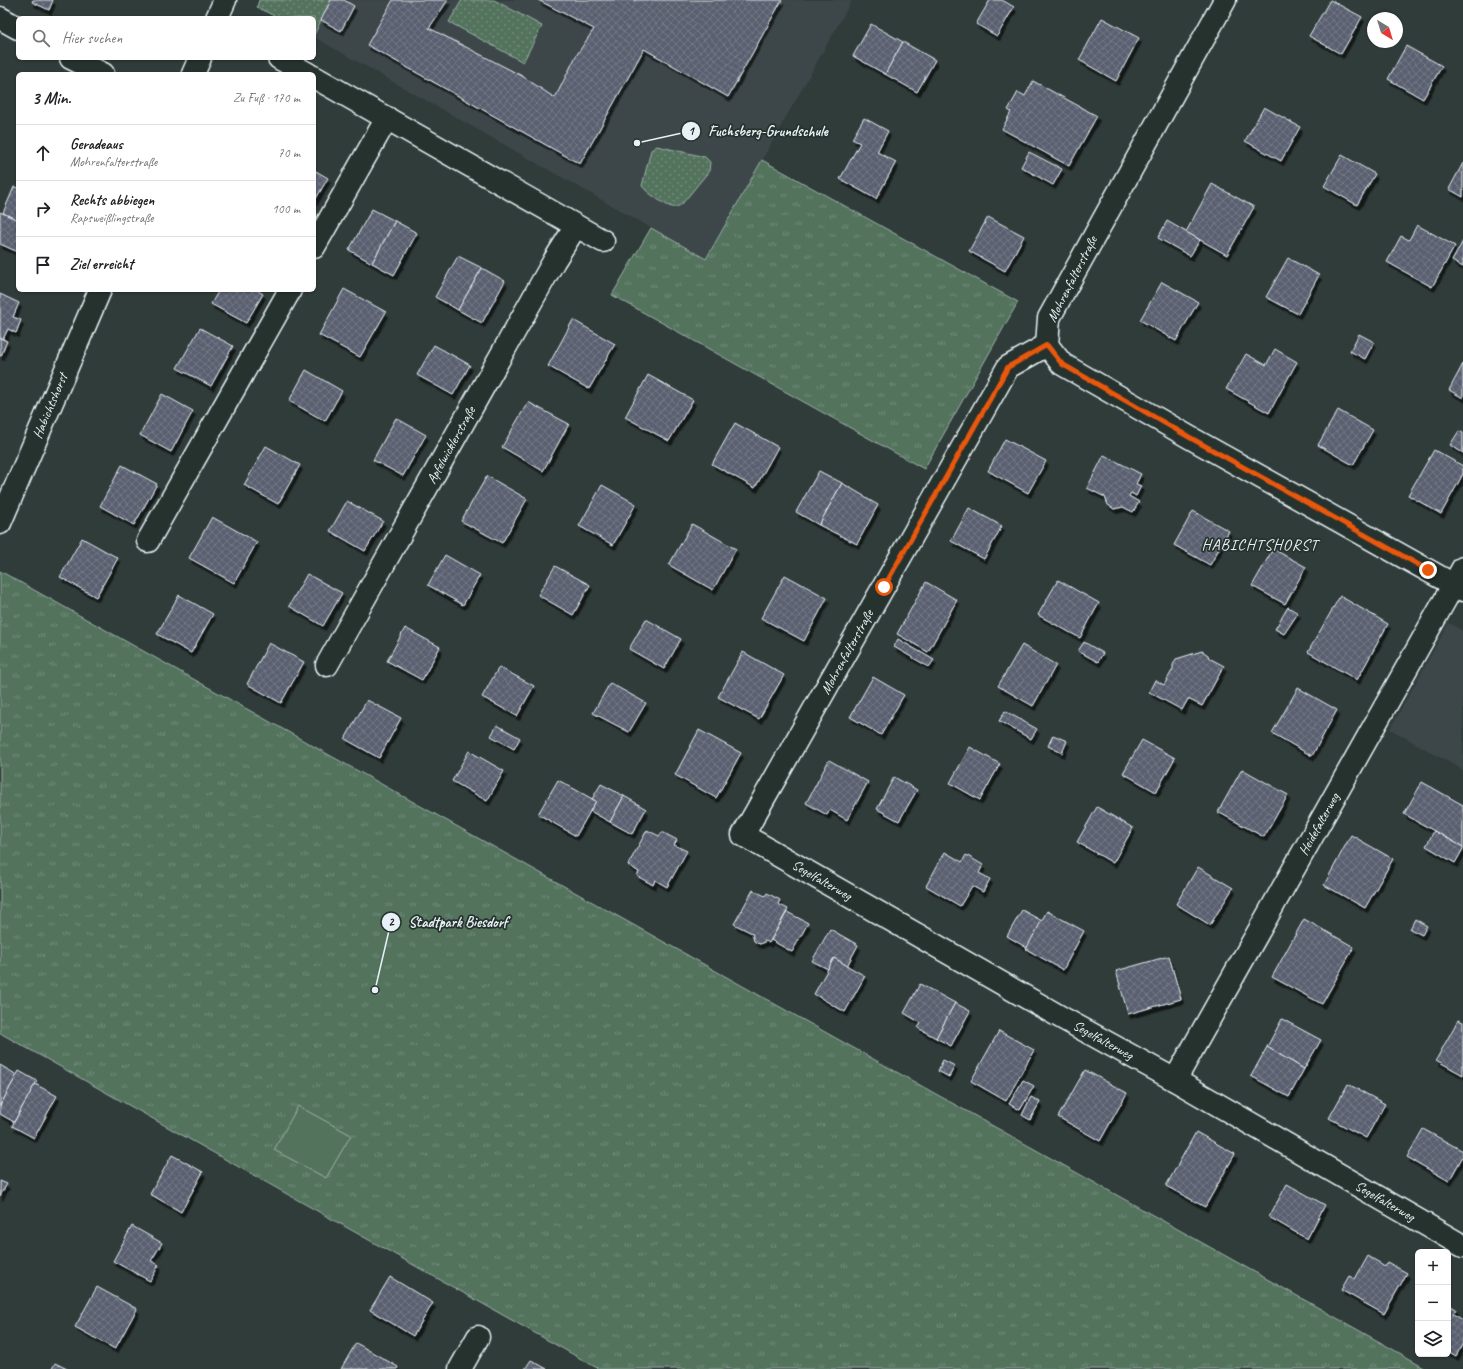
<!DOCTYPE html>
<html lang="de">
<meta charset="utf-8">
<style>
:root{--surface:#fff;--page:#f2f2f2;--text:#202124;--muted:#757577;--line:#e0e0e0}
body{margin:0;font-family:Caveat,sans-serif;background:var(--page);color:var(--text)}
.controls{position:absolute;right:12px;bottom:12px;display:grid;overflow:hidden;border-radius:6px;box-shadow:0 1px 3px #0004}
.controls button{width:36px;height:36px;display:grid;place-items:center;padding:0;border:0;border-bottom:1px solid var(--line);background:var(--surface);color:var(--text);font:20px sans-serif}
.compass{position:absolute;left:1367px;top:12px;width:36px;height:36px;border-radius:50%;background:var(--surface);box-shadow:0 1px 3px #0004;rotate:142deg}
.stop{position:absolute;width:12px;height:12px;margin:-9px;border:3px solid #ea580c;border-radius:50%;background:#fff}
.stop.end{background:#ea580c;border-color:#fff;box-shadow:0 1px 4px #0008}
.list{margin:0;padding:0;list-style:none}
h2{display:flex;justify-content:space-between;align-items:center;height:52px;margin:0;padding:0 16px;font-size:17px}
h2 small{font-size:13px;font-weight:400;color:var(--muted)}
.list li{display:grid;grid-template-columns:26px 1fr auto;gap:12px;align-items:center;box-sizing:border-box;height:56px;padding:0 16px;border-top:1px solid var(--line)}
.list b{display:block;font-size:15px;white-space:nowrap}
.list p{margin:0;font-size:13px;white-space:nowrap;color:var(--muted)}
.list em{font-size:13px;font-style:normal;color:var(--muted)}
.icon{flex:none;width:22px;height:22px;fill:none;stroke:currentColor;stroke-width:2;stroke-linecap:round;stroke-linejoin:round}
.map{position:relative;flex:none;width:1463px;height:1369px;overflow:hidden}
.search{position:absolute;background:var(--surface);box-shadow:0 1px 3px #0004;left:16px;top:16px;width:300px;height:44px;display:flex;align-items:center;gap:10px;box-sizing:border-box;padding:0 14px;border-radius:6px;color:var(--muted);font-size:15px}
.panel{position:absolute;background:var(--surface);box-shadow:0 1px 3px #0004;left:16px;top:72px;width:300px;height:220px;border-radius:6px}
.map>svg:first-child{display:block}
</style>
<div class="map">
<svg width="1463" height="1369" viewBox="0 0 1463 1369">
<defs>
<pattern id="grass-dots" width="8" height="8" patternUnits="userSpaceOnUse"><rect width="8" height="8" fill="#52735d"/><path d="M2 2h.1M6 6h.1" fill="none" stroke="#738e7d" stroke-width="1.8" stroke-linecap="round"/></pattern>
<pattern id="park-tufts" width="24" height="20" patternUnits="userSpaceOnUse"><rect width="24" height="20" fill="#52735d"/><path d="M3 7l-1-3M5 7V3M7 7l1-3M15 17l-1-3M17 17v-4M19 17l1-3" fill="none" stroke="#738e7d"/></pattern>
<pattern id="building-cross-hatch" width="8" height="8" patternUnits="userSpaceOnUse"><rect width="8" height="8" fill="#5a616f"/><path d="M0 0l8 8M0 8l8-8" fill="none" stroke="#727884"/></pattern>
<filter id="shadow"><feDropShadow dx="2.5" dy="4.5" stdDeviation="0" flood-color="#0009"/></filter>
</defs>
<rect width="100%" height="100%" fill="#303c3a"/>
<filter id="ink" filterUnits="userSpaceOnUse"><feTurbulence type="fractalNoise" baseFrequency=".025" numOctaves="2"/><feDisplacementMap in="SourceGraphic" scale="8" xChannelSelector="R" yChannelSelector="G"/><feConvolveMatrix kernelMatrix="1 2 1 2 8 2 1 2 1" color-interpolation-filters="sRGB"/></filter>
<g filter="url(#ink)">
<!-- built -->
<g fill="#3d474a">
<path d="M329 0H852L706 259 314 37Z"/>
<path d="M1449 623 1463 631V770L1390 729Z"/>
</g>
<!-- grass -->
<g fill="url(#grass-dots)" stroke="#9db2aa">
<path d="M259 0H331L314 35V18H278L257 7Z"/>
<path d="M462 0H494L542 26 523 62 449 22Z"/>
<path d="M657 146 705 157 710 162 709 171 682 204C679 206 676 208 672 207 666 206 646 192 642 186L651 150Z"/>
</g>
<!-- park -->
<g fill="url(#park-tufts)" stroke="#9db2aa">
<path d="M762 160 1018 302 924 469 612 295 651 228 706 259Z"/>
<path d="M0 571 1428 1369H599L0 1033Z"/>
</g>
<!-- pitch -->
<path fill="#52735d" stroke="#9db2aa" d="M298 1106 351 1135 326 1178 274 1150Z"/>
<!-- building -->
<g fill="url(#building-cross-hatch)" stroke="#e8f1f8" filter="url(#shadow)">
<path d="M33 0H53L49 10 32 2Z"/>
<path d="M331 0H344L354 6 341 31 321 20Z"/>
<path d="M393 0H448L429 28 522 76 555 98 576 56 594 29 538 0H633L635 1 636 0H782L728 97 644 49 580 164 367 45Z"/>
<path d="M990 0H1002L1014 7 997 36 976 24Z"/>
<path d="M1330 0 1362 17 1341 54 1309 36Z"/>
<path d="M1102 18 1139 38 1116 81 1079 60Z"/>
<path d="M871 24 903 42 885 74 853 56Z"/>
<path d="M903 42 935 60 917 92 885 74Z"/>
<path d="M1406 46 1442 66 1423 99 1388 79Z"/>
<path d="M1033 81 1097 116 1069 166 1002 129 1011 112 1008 110 1018 92 1025 96Z"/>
<path d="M1264 107 1300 127 1281 161 1245 141Z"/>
<path d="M864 118 888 131 877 152 896 162 876 199 840 179 860 143 852 139Z"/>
<path d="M1029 152 1062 169 1053 185 1021 167Z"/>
<path d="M1342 155 1375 174 1357 205 1324 186Z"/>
<path d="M1463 163V197L1449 189Z"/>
<path d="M314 170 328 178 314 202Z"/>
<path d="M1212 184 1254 207 1227 255 1186 232Z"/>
<path d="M14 187 18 188V220L3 213Z"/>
<path d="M372 209 395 221 372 263 349 250Z"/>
<path d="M0 212 18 220V252L0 244Z"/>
<path d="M988 217 1024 236 1005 271 969 251Z"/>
<path d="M395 221 417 233 394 275 372 263Z"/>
<path d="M1167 221 1200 240 1190 256 1158 238Z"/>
<path d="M1417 225 1455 246 1432 287 1387 262 1401 236 1409 240Z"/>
<path d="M1463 241V267L1452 261Z"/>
<path d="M458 256 482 268 458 310 435 297Z"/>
<path d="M1288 258 1319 275 1298 314 1266 297Z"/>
<path d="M482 268 505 281 482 323 458 310Z"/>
<path d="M1162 282 1198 302 1176 341 1140 320Z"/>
<path d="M344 289 386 312 360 357 319 335Z"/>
<path d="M219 290H257L263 294 246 323 211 304Z"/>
<path d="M0 294 19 303 13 317 21 320 16 333 8 329 3 339 0 338Z"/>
<path d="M573 320 615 344 589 389 548 366Z"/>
<path d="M200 328 233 346 211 386 177 368Z"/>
<path d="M1359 334 1374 342 1365 359 1350 351Z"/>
<path d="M0 338 7 341 1 356H0Z"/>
<path d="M434 345 470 365 453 395 417 375Z"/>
<path d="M1275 349 1297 362 1269 413 1226 389 1246 354 1266 365Z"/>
<path d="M1463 364V398L1449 390Z"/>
<path d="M306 370 342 391 325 421 289 401Z"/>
<path d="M648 375 693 400 669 441 625 417Z"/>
<path d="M162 394 193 411 171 452 140 435Z"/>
<path d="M528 402 569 424 543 471 502 447Z"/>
<path d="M1338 410 1373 430 1353 465 1318 445Z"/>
<path d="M396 418 426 435 403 476 373 460Z"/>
<path d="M735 423 778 447 755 488 712 464Z"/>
<path d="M1459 431 1463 433V453L1450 445Z"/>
<path d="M1005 439 1046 461 1028 493 988 471Z"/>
<path d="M266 446 300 465 278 504 244 485Z"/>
<path d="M1434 450 1463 466V474L1441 514 1408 495Z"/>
<path d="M1104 455 1141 474 1136 484 1141 486 1136 496 1131 493 1129 496 1139 502 1133 512 1123 507 1114 509 1108 505 1105 497 1087 488Z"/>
<path d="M122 465 157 484 134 525 100 506Z"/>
<path d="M819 471 842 483 819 525 796 512Z"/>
<path d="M487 476 527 499 502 543 461 521Z"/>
<path d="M842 483 864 496V497L878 505 857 544 819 525Z"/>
<path d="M602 485 636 504 613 545 579 526Z"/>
<path d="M347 501 383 521 365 551 330 531Z"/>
<path d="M969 508 1002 526 984 559 951 541Z"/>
<path d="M1193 511 1229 531 1210 565 1174 545Z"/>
<path d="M212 517 257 542 234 583 189 558Z"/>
<path d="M692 524 736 549 713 590 669 565Z"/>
<path d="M82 538 118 558 96 597 60 577Z"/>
<path d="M1273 549 1306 567 1285 604 1252 586Z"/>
<path d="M445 555 480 575 463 605 428 585Z"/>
<path d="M555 566 590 585 573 615 538 595Z"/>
<path d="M307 574 342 593 323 626 289 606Z"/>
<path d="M785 575 827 598 804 641 761 618Z"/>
<path d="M1058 580 1099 603 1080 638 1038 615Z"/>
<path d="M926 582 957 600 928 652 897 634Z"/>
<path d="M179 595 213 614 191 653 157 634Z"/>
<path d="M1340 596 1388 624 1357 680 1308 652Z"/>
<path d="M1288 607 1298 613 1284 634 1275 629Z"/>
<path d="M646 619 681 639 664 669 629 649Z"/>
<path d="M405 628 440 647 422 680 387 661Z"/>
<path d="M898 639 934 660 929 667 894 647Z"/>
<path d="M1084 642 1103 653 1098 662 1078 651Z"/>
<path d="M269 643 304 662 281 703 247 684Z"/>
<path d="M1022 645 1056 665 1033 706 998 686Z"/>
<path d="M1202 651 1208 655 1209 658 1224 666 1202 706 1188 699 1182 710 1149 692 1155 680 1164 685 1173 669V665L1176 659Z"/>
<path d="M743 652 784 675 759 719 718 697Z"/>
<path d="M499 667 534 686 517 716 482 697Z"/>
<path d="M873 677 904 695 881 735 850 717Z"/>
<path d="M610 683 646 703 629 732 593 713Z"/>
<path d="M1298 688 1337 710 1312 756 1272 733Z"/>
<path d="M367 700 401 718 379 758 345 739Z"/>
<path d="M1005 711 1037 729 1031 739 999 721Z"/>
<path d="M497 725 520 738 514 749 491 736Z"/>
<path d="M699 730 741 753 716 798 675 775Z"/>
<path d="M1053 735 1067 741 1062 753 1048 746Z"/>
<path d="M1142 740 1175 758 1156 792 1123 773Z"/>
<path d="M970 747 1000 764 980 800 950 783Z"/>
<path d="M469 751 504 771 487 801 452 781Z"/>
<path d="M829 760 868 782 847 820 830 810 827 815 806 803Z"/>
<path d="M1242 769 1288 795 1264 837 1218 812Z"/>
<path d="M894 777 917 790 899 821 877 809Z"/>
<path d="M558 780 596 801 576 836 538 814Z"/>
<path d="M1422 782 1463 805V847L1404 814Z"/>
<path d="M601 784 624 796 610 822 590 811 596 801 592 799Z"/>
<path d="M624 796 646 809 632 834 610 822Z"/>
<path d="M1097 807 1133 828 1113 863 1077 842Z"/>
<path d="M647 830 659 836 662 832 677 840 674 845 687 851 667 887 655 880 653 885 637 876 639 872 628 865Z"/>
<path d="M1434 831 1463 847V849L1455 863 1426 846Z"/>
<path d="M1351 835 1393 859 1365 908 1324 885Z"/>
<path d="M945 852 962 862 966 855 983 865 979 873 990 879 983 892 972 886 960 906 926 886Z"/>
<path d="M1198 867 1233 888 1210 925 1176 904Z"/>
<path d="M753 890 765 896 767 893 780 900 778 904 788 909 769 943 766 941 760 944 757 943 754 941 752 933 734 924Z"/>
<path d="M1022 910 1042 921 1027 948 1007 936Z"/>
<path d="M1047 911 1084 931 1063 970 1026 949Z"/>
<path d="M787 912 808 923 792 952 771 940Z"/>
<path d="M1304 919 1354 947 1322 1004 1272 977Z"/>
<path d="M1415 919 1427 926 1422 935 1410 929Z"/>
<path d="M830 929 858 945 847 966 834 958 828 969 812 961Z"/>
<path d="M1169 956 1181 999 1128 1014 1116 971Z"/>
<path d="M834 958 865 976 845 1012 814 994Z"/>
<path d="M920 984 955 1003 936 1038 918 1028 921 1023 904 1013Z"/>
<path d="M955 1003 970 1011 951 1046 936 1038Z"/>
<path d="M1282 1019 1321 1040 1304 1069 1267 1047Z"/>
<path d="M1458 1020 1463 1022V1075L1436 1060Z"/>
<path d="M999 1031 1034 1050 1006 1101 971 1081Z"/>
<path d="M1267 1047 1304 1069 1289 1097 1251 1076Z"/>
<path d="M943 1060 955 1066 949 1077 938 1071Z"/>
<path d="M0 1065 17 1075 0 1106Z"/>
<path d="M1085 1070 1127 1093 1100 1141 1058 1117Z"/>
<path d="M19 1071 37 1081 14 1122 0 1114V1106Z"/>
<path d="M1023 1080 1034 1086 1020 1110 1009 1104Z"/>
<path d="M35 1084 57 1096 34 1138 12 1126Z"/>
<path d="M1348 1084 1385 1104 1366 1138 1329 1118Z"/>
<path d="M1031 1097 1040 1102 1030 1120 1022 1115Z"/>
<path d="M1423 1129 1463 1151V1156L1449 1181 1407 1157Z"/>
<path d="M1196 1132 1235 1154 1205 1207 1166 1186Z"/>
<path d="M172 1155 203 1172 181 1212 150 1194Z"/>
<path d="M0 1181 7 1184 0 1196Z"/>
<path d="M1287 1184 1325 1205 1307 1239 1269 1217Z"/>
<path d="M132 1226 162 1243 151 1261 159 1265 150 1281 113 1261Z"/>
<path d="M1368 1256 1385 1266 1387 1262 1407 1273 1384 1314 1341 1290 1349 1276 1355 1279Z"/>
<path d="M390 1277 433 1303 413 1336 370 1310Z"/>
<path d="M97 1287 137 1309 115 1349 75 1327Z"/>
<path d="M1448 1304 1456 1309 1453 1314 1463 1320V1343L1456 1356 1448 1351Z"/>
<path d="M356 1343 398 1367 397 1369H341Z"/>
<path d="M531 1360 547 1369H525Z"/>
<path d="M55 1363 67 1369H52Z"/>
</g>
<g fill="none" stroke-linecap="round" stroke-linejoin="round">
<!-- street casing -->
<g stroke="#e8f1f8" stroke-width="25">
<g id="street">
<path d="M0 18 18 28"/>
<path d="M217 18 225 0"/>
<path d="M71 58 103 74"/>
<path d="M279 58 308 74"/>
<path d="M193 74 200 58"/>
<path d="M314 77 603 241"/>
<path d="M314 247 387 118"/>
<path d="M1047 345 1008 367 743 835 1064 1019 1175 1080 1463 1246"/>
<path d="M1047 345 1062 364 1189 437 1463 590"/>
<path d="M1047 345 1049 318 1225 0"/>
<path d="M0 523 100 290"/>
<path d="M148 541 290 290"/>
<path d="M327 665 554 261 576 226"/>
<path d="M1175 1080 1463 568"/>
<path d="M460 1369 478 1337"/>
</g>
</g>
<!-- street -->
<use href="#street" stroke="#26332d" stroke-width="22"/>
</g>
</g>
<g fill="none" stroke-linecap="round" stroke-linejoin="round" filter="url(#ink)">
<!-- route -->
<path stroke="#ea580c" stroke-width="5" d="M884 587 1008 367 1047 345 1062 364 1189 437 1428 570"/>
</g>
<g text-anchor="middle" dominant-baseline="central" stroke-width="3.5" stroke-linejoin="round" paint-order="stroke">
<!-- street labels -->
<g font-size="14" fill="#e8f1f8" stroke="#26332d">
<text transform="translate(1072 279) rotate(-63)">Mohrenfalterstraße</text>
<text transform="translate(50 406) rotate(-67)">Habichtshorst</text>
<text transform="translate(451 445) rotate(-61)">Apfelwicklerstraße</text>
<text transform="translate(847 652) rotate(-61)">Mohrenfalterstraße</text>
<text transform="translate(1319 824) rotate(-61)">Heidefalterweg</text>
<text transform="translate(822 880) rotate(30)">Segelfalterweg</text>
<text transform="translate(1103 1040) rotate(29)">Segelfalterweg</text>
<text transform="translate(1385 1201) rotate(30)">Segelfalterweg</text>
</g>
<!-- quarter labels -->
<g font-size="16" letter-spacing="1" fill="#e8f1f8" stroke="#26332d">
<text x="1260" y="545">HABICHTSHORST</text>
</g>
</g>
<!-- callouts -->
<path fill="none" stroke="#e8f1f8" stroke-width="1.5" d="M637 143L691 131M375 990L391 922"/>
<g fill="#e8f1f8" stroke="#26332d" stroke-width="1.5">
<circle cx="637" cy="143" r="4"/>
<circle cx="375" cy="990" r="4"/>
<circle cx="691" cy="131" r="10"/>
<circle cx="391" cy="922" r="10"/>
</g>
<g font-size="12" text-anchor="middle" font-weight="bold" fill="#111">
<text x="691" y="135">1</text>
<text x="391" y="926">2</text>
</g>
<g font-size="15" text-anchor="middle" font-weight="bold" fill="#e8f1f8" stroke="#26332d" stroke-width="3.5" stroke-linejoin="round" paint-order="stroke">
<text x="768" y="136">Fuchsberg-Grundschule</text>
<text x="458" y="927">Stadtpark Biesdorf</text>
</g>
</svg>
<div class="controls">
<button>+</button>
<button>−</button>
<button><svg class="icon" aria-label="layers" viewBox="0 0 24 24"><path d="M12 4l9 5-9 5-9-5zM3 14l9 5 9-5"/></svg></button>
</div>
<svg class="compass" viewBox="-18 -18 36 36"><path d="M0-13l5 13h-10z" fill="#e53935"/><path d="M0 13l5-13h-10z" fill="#757577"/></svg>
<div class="stop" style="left:884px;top:587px"></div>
<div class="stop end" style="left:1428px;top:570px"></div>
<div class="search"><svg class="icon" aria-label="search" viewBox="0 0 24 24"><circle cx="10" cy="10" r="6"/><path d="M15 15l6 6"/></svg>Hier suchen</div>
<section class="panel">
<h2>3 Min.<small>Zu Fuß · 170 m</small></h2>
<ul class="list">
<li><svg class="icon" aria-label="ahead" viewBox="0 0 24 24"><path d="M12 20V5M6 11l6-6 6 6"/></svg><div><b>Geradeaus</b><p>Mohrenfalterstraße</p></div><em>70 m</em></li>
<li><svg class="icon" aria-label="right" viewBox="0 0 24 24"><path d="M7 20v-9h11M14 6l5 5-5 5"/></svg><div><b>Rechts abbiegen</b><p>Rapsweißlingstraße</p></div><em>100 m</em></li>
<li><svg class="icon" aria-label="arrive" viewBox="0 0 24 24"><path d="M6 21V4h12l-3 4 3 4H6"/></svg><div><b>Ziel erreicht</b></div></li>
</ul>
</section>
</div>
